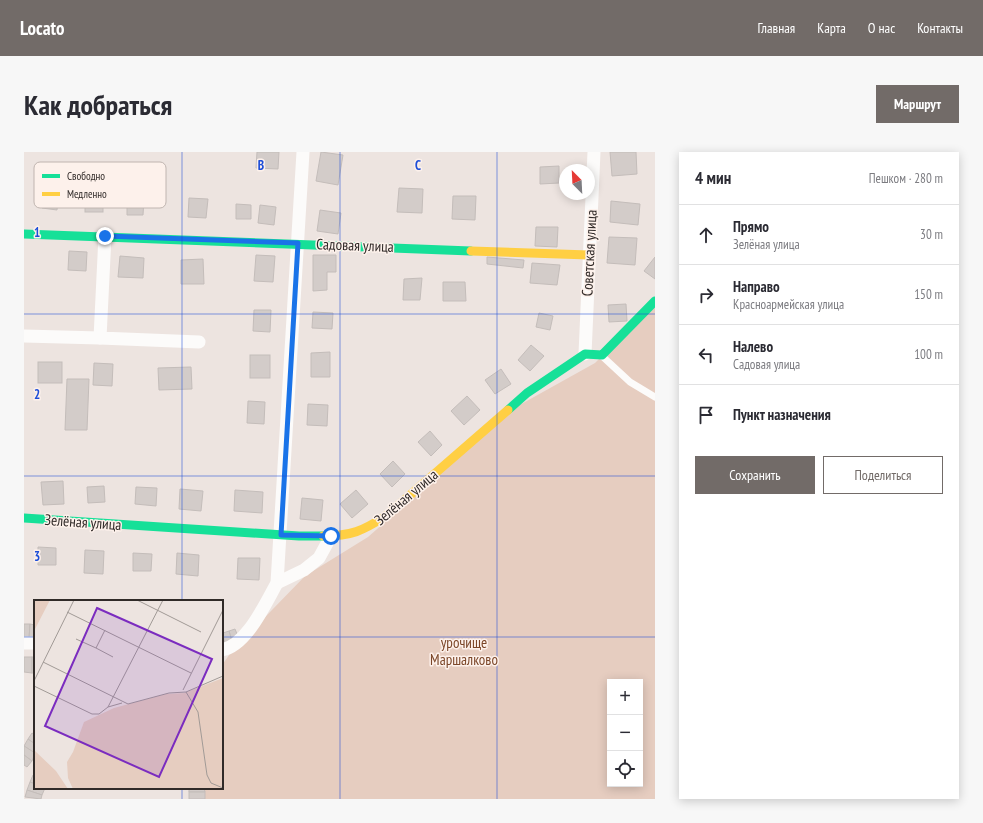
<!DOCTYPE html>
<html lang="ru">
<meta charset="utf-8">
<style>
:root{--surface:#fff;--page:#f7f7f7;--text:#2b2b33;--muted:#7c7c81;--line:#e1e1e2;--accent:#726b68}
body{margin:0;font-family:"PT Sans Narrow",sans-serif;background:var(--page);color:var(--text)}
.controls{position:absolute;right:12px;bottom:12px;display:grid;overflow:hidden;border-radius:0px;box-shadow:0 2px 10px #0003}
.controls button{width:36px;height:36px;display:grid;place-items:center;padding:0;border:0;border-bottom:1px solid var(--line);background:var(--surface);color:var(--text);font:20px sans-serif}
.compass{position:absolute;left:535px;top:12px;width:36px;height:36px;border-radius:50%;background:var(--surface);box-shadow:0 2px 10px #0003;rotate:336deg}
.stop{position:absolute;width:12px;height:12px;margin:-9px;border:3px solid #1a73e8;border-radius:50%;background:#fff}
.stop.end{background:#1a73e8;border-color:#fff;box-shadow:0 1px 4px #0008}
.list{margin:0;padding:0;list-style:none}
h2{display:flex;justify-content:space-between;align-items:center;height:52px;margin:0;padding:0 16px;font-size:17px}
h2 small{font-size:13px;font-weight:400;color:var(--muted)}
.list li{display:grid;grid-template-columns:26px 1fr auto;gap:12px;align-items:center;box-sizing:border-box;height:60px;padding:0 16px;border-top:1px solid var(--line)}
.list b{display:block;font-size:15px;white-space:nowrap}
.list p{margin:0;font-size:13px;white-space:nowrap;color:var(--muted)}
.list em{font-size:13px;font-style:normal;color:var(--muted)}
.actions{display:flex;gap:8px;padding:12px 16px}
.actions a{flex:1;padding:9px 0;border:1px solid var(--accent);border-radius:0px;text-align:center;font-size:14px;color:var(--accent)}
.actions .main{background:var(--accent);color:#fff}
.icon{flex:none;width:22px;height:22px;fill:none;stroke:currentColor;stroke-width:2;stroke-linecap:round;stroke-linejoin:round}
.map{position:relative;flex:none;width:631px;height:647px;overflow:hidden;border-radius:0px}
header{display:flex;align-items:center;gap:24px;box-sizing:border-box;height:56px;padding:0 20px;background:var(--accent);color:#fff}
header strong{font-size:19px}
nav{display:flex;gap:22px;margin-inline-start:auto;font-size:14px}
.intro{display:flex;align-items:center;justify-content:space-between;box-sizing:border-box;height:96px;padding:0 24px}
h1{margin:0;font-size:28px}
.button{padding:10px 18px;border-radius:0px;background:var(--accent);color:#fff;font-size:14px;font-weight:700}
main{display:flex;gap:24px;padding:0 24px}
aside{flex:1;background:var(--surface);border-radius:0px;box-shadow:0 2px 10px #0003}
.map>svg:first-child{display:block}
</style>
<header>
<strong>Locato</strong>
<nav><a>Главная</a><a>Карта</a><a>О нас</a><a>Контакты</a></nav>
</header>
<div class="intro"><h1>Как добраться</h1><a class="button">Маршрут</a></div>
<main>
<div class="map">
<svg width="631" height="647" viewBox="0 0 631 647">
<rect width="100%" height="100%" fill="#ede4e0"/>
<!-- green -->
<path fill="#e6cdc0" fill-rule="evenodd" d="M631 151V647H178L177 636H198V513L208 499 281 424 344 385 492 255 571 211ZM586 530H616V632H586Z"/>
<!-- building -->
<g fill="#d3ccc9" stroke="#c4bdba">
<path d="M233 0H255L254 17 232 16Z"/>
<path d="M297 0 319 3 314 33 292 29Z"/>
<path d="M586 0H612L613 22 588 24Z"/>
<path d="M535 14V31L516 32V15Z"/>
<path d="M375 36 399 37 398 61 373 60Z"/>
<path d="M20 38 35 39 33 58 18 56Z"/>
<rect x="61" y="43" width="18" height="17"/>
<path d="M429 44H452L451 68 428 67Z"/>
<path d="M103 46 120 47 119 63H103Z"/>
<path d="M165 46 184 47 182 66 164 65Z"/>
<path d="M587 49 616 52 614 73 586 70Z"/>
<path d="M212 52 227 53V67H212Z"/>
<path d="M236 53 252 55 250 73 234 71Z"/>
<path d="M296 58 317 61 314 82 293 79Z"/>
<path d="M512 75H534L533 95 511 94Z"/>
<path d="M585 85 613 86 611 113 583 111Z"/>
<path d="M45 99 63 100 62 119 44 118Z"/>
<path d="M232 103 251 104 249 130 230 129Z"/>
<path d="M289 103H312V120H303V138L289 139Z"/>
<path d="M96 104 120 106 119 126 94 125Z"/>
<path d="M463 105 500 108 499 116 463 112Z"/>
<path d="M631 105V127L620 119Z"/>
<path d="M179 107 180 132H157V108Z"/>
<path d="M508 111 536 113 533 133 506 131Z"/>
<path d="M398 126 396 148H379L380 127Z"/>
<path d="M419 130H441L442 149H419Z"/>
<path d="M602 152 603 169 585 170 584 153Z"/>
<path d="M230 158H247L246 180 229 179Z"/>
<path d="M289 160 309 161 308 177 288 176Z"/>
<path d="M515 161 529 164 526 178 512 175Z"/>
<path d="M507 193 520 204 506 219 494 208Z"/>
<path d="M306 200V225H287V201Z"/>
<rect x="226" y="203" width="20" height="23"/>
<rect x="14" y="210" width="24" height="21"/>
<path d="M70 211 89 212 88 234 69 233Z"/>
<path d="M167 215 168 237 135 238 134 216Z"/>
<path d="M477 217 487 232 471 242 461 228Z"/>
<path d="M43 227H65L63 278H41Z"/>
<path d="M443 244 456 258 440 273 427 259Z"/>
<path d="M224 249 241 250 240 272 223 271Z"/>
<path d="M284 252 304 253 303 274 283 273Z"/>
<path d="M406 279 418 293 407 304 394 290Z"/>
<path d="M369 309 381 322 368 335 356 322Z"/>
<path d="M39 329 40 352 19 353 17 330Z"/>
<path d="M80 334 81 350 64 351 63 335Z"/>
<path d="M112 335 133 336 132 354 111 352Z"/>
<path d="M156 337 179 339 177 359 155 357Z"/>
<path d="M211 338 239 340 238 361 210 359Z"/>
<path d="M332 338 344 352 328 366 316 352Z"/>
<path d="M278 346 299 348 297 369 276 367Z"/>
<path d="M14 395 32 396V413H14Z"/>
<path d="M61 398 80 399 79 422 60 421Z"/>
<path d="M109 401 128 402 127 419H109Z"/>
<path d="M153 401 175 403 174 424 152 422Z"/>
<path d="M214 406H236L235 428 213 427Z"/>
<path d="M0 472H6L5 487H0Z"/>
<path d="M6 472 11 473V487H5Z"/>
<path d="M211 477 215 487 209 493 205 479Z"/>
<path d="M205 479 209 493 201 495 199 481Z"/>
<path d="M0 505H8V521L0 520Z"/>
<rect x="8" y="505" width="3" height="16"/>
<path d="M8 581 11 583V592L4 587Z"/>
<path d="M4 587 11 592V601L0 594Z"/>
<path d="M0 594 11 601 8 609 0 603Z"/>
<path d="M0 603 8 609 3 615 0 613Z"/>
<path d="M9 623 11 624V632L6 630Z"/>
<path d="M6 630 11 632V636H21L18 643 3 638Z"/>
<path d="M165 636H180L181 640H165Z"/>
<path d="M3 638 18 643 17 647 1 645Z"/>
<rect x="165" y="640" width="16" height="7"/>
</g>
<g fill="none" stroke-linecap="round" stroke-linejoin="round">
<!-- lane -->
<path stroke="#fcfbfa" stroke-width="7" d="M578 204 606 230 631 245"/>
<!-- street -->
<g stroke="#fcfbfa" stroke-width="13">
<path d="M81 84 76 186 175 190"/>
<path d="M0 184 76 186"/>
<path d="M561 202 570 0"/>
<path d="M253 431 280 418 295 406 307 384"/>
<path d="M0 491H11"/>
<path d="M198 498C223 493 241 452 253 431L279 0"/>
</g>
<!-- fast -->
<g stroke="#16e098" stroke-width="9">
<path d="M0 82 447 99"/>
<path d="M484 258 503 241 561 202 578 203 631 149"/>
<path d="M0 366 275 384H299"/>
</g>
<!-- slow -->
<g stroke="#ffcf43" stroke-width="9">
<path d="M447 99 565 103"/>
<path d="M299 384C328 384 338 379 362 364L484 258"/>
</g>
</g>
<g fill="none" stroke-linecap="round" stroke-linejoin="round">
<!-- route -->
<path stroke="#1a73e8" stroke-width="5" d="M81 84 274 91 257 383 307 384"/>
</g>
<!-- grid -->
<path fill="none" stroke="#1d4ed8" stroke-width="1" stroke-opacity="0.55" d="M158 0V449M316 0V647M473 0V647M0 162H631M0 324H631M0 485H11M198 485H631M158 636V647"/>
<g text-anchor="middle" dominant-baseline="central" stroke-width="3" stroke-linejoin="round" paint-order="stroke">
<!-- street labels -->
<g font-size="15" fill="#302a28" stroke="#fdf1eb">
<text transform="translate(331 93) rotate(2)">Садовая улица</text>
<text transform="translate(565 101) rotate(-87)">Советская улица</text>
<text transform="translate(382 345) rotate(-40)">Зелёная улица</text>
<text transform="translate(59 370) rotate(4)">Зелёная улица</text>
</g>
<!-- park labels -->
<g font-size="15" fill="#7b4628" stroke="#fdf1eb">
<text x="440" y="490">урочище<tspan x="440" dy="17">Маршалково</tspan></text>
</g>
</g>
<!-- overview -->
<g transform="translate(10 448)">
<rect width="189" height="189" fill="#ede4e0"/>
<path d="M0 0H16L0 31ZM189 78V189H39L34 178 33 162 39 152 50 122 80 108 132 94 150 93ZM0 150 22 171 34 189H0Z" fill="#e6cdc0"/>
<path fill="none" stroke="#a19a96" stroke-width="1" d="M103 0 167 32M33 12 157 73M71 30 62 48 79 57M42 39 62 48M9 62 94 104 135 93 152 92 189 76M0 81 40 0M0 86 58 114H65L74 107 129 0M149 90 189 10M152 92 164 112 173 175 177 183 189 188M74 107 88 103"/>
<path fill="#7b2cbf" fill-opacity="0.15" stroke="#7b2cbf" stroke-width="2" d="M63 8 178 59 125 177 11 126Z"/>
<rect width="189" height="189" fill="none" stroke="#302a28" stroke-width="2"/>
</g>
<!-- legend -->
<rect x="10" y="10" width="132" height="46" rx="6" fill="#fdf1eb" stroke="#c0b5b0" stroke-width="1"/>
<rect x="18" y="22" width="18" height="4" fill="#16e098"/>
<rect x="18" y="40" width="18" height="4" fill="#ffcf43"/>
<g font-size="11" fill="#302a28">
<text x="43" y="28">Свободно</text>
<text x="43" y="46">Медленно</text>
</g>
<g font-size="13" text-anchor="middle" font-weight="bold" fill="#1d4ed8" stroke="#fdf1eb" stroke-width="3" stroke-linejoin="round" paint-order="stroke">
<text x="237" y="18">B</text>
<text x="394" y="18">C</text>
<text x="13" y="85">1</text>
<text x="13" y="247">2</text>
<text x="13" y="409">3</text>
</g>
</svg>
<div class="controls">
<button>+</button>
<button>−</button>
<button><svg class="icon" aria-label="locate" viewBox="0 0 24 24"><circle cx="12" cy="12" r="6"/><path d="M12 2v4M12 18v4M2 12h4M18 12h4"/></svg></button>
</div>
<svg class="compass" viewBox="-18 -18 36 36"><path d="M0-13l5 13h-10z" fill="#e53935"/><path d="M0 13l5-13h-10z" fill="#7c7c81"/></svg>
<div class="stop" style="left:307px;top:384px"></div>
<div class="stop end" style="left:81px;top:84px"></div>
</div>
<aside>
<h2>4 мин<small>Пешком · 280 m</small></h2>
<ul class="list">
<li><svg class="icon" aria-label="ahead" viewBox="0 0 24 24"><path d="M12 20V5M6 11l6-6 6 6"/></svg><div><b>Прямо</b><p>Зелёная улица</p></div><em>30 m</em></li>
<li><svg class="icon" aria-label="right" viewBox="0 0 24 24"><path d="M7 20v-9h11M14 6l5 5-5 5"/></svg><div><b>Направо</b><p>Красноармейская улица</p></div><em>150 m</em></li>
<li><svg class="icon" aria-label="left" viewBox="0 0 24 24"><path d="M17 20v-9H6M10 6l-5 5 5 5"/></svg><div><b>Налево</b><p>Садовая улица</p></div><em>100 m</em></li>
<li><svg class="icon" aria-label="arrive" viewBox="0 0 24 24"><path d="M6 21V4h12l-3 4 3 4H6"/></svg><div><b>Пункт назначения</b></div></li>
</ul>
<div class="actions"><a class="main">Сохранить</a><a>Поделиться</a></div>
</aside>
</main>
